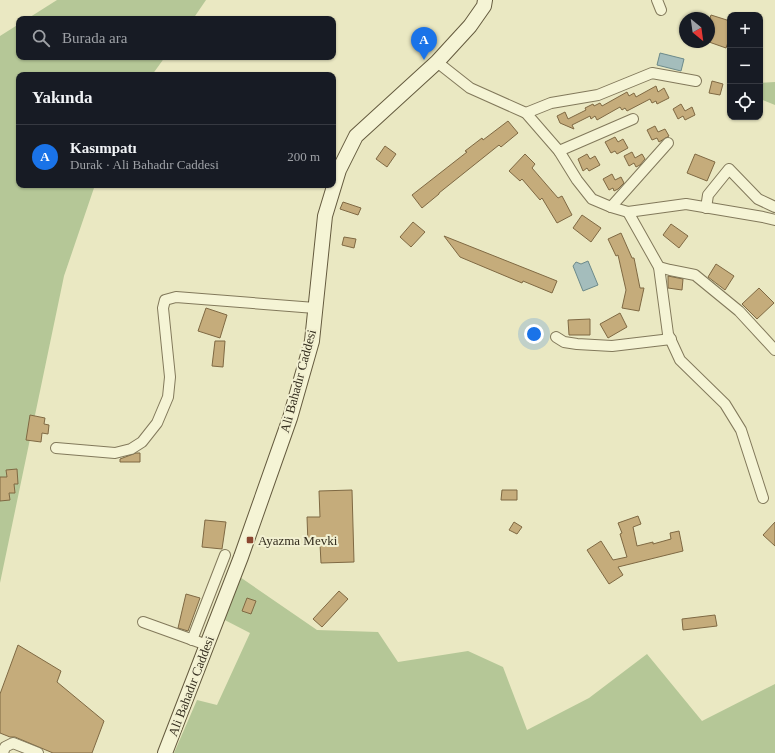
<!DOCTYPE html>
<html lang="tr">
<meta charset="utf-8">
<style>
:root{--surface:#171b24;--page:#242831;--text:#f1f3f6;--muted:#9ea1a6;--line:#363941;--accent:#1a73e8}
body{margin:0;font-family:"Times New Roman",serif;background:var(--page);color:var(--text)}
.controls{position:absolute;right:12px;top:12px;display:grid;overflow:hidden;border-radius:8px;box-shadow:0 1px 3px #0004}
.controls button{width:36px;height:36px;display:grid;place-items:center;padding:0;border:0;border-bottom:1px solid var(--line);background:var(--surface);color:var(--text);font:20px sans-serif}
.compass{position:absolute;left:679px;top:12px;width:36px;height:36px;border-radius:50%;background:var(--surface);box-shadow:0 1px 3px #0004;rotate:151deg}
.you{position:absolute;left:534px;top:334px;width:14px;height:14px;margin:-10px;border:3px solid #fff;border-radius:50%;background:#1a73e8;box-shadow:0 0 0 6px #1a73e833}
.badge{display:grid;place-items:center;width:26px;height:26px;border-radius:50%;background:var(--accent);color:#fff;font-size:13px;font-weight:700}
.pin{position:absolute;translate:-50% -33px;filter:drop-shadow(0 1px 2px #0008)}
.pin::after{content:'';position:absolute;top:21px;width:14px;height:12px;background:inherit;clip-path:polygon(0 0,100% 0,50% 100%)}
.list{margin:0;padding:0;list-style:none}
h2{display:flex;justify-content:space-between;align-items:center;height:52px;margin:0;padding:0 16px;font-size:17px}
h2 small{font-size:13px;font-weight:400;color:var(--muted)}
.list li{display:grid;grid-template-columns:26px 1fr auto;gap:12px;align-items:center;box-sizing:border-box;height:64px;padding:0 16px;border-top:1px solid var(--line)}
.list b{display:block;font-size:15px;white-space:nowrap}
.list p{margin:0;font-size:13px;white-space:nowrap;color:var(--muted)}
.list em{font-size:13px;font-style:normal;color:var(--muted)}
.icon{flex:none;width:22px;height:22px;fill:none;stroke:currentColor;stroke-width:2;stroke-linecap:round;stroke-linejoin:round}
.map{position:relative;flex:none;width:775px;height:753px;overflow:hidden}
.search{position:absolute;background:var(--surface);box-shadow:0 1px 3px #0004;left:16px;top:16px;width:320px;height:44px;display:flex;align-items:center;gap:10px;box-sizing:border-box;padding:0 14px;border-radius:8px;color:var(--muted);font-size:15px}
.panel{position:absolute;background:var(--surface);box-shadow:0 1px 3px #0004;left:16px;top:72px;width:320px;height:116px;border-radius:8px}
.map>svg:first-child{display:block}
</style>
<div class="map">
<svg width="775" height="753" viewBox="0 0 775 753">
<rect width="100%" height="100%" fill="#eae8c2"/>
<!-- green -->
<g fill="#b5c797">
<path d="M57 0H206L193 19H27Z"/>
<path d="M19 24V57H165L152 75H19V185H95L64 276 0 583V36Z"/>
<path d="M775 82V105L760 99V83Z"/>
<path d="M237 575 317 630 378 632 398 662 468 651 503 667 527 730 589 698 647 654 702 721 775 684V753H174L197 700 217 705 250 633 217 616Z"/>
</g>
<!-- water -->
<g fill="#a4bdbc" stroke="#6c8a8a">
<path d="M660 53 684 59 681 71 657 65Z"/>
<path d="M588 261 598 285 583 291 573 266 576 262 581 264Z"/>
</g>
<!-- building -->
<g fill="#c5ac7b" stroke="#7f6943">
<path d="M711 15 730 21V37L726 48 709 42V21Z"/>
<path d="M712 81 723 84 720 95 709 93Z"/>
<path d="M656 86 658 92 664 88 669 98 657 104 656 101 652 103 650 99 627 111 625 108 622 110 620 107 597 120 595 116 591 119 590 116 572 125 574 129 560 123 557 116 565 112 568 119 586 110 585 108 593 104 594 106 600 103 602 106 627 92 629 96 634 93 636 97Z"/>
<path d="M681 104 685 111 692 107 695 115 685 120 683 116 678 119 673 109Z"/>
<path d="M508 121 518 133 501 147 499 145 439 193V194L422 208 412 195 467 152 465 151 482 138 483 140Z"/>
<path d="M655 126 658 132 665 129 669 136 659 142 657 138 652 140 647 130Z"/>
<path d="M615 137 618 142 623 139 628 148 617 154 615 151 611 153 605 142Z"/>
<path d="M385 146 396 154 387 167 376 159Z"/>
<path d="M632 152 635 158 642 154 645 159 640 165 636 167 634 163 629 166 624 156Z"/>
<path d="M525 154 535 164 532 168 558 198 562 196 572 215 557 223 542 198 540 200 522 179 520 181 509 171Z"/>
<path d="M587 154 590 159 595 156 600 165 589 171 587 168 583 171 578 159Z"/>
<path d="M695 154 715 162 707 181 687 173Z"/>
<path d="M612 174 615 180 621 177 624 183 618 189 614 191 613 188 609 190 603 179Z"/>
<path d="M343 202 361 208 358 215 340 209Z"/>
<path d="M582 215 601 228 591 242 573 228Z"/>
<path d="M413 222 425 232 411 247 400 237Z"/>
<path d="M671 224 688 236 679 248 663 235Z"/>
<path d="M621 233 632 258H634L640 288H644L639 311 622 308 626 290 618 255 616 256 608 239Z"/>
<path d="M444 236 557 281 552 293 523 281 522 283 460 257Z"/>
<path d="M344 237 356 239 354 248 342 245Z"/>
<path d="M716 264 734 276 725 290 708 277Z"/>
<path d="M668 276 683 279 682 290 668 288Z"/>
<path d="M759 288 774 303 757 319 742 304Z"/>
<path d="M206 308 227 315 220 338 198 331Z"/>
<path d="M620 313 627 327 608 338 600 324Z"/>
<path d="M590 319V335H569L568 320Z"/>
<path d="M215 341H225L223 367 212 366Z"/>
<path d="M30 415 45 418 44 424 49 425 48 434 42 433 41 442 26 440Z"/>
<path d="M136 453H140V462H120V459Z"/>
<path d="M17 469 18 484H14L15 493H9L10 500 0 501V477H7L6 470Z"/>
<path d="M352 490 354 562 321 563 320 544H308L307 517H320L319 491Z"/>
<path d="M502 490H517V500H501Z"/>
<path d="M638 516 641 524 633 527 637 546 653 542V544L671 539 670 533 679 531 683 551 618 567 623 575 609 584 587 550 601 541 613 560 627 557 620 534 622 533 618 523Z"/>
<path d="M205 520 226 522 222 549 202 547Z"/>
<path d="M514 522 522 527 517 534 509 530Z"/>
<path d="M775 522V546L763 535Z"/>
<path d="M339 591 348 599 322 627 313 619Z"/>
<path d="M186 594 200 598 188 631 178 628Z"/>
<path d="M247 598 256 601 251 614 242 611Z"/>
<path d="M715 615 717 626 683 630 682 619Z"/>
<path d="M18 645 61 671 57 682 104 721 92 753H53L15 737H10L0 733V694Z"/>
</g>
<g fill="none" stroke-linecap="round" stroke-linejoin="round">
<!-- minor casing -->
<g stroke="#82795b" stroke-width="12">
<g id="minor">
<path d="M657 0 661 10"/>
<path d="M437 62 470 88 526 113 559 151 577 180 592 199 611 207 628 212 686 204 763 217 775 220"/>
<path d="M526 113 551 103 598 95 652 73 696 81"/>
<path d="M559 151 633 119"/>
<path d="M611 207 668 143"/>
<path d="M706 208 708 195 729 169 758 199 775 207"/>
<path d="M628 212 659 267 668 334 680 360 725 404 741 430 763 498"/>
<path d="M659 267 670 270 695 275 739 311 775 350"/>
<path d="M556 337 564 342 577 344 612 346 671 339"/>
<path d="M56 448 115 453 131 449 142 442 157 423 168 397 170 377 163 308 165 300 176 297 315 308"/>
<path d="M143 622 207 645"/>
<path d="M192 640 225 555"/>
<path d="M3 753 5 747 13 743 38 753"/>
</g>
</g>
<!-- secondary casing -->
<g stroke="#645a3e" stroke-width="16">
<path id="secondary" d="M165 753 241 557 290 418 312 341 325 216 339 170 356 136 437 62 470 26 484 6 485 0"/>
</g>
<!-- minor -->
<use href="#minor" stroke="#f5f4d5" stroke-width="10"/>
<!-- secondary -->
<use href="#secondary" stroke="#f5f4d5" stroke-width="14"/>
</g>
<!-- markers -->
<rect fill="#8c4630" stroke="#f2f0d1" stroke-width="1.5" x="246" y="536" width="8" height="8" rx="2"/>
<g text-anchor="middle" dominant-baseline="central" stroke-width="4" stroke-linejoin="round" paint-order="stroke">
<!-- street labels -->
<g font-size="13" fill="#332d1e" stroke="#f2f0d1">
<text transform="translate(298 381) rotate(-75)">Ali Bahadır Caddesi</text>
<text transform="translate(191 686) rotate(-69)">Ali Bahadır Caddesi</text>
</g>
<!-- poi labels -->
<g font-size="13" fill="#332d1e" stroke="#f2f0d1" text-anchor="start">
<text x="258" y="540">Ayazma Mevki</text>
</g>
</g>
</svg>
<div class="controls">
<button>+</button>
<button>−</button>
<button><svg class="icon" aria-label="locate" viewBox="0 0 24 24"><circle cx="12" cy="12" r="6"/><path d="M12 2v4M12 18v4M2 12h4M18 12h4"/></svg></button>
</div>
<svg class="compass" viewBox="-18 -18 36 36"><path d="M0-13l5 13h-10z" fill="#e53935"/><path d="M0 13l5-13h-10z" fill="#9ea1a6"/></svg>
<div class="you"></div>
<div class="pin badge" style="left:424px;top:60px">A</div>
<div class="search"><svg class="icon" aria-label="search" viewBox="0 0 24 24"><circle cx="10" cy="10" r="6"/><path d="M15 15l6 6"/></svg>Burada ara</div>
<section class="panel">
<h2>Yakında<small></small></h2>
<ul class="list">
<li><span class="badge">A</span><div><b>Kasımpatı</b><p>Durak · Ali Bahadır Caddesi</p></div><em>200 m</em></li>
</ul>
</section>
</div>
